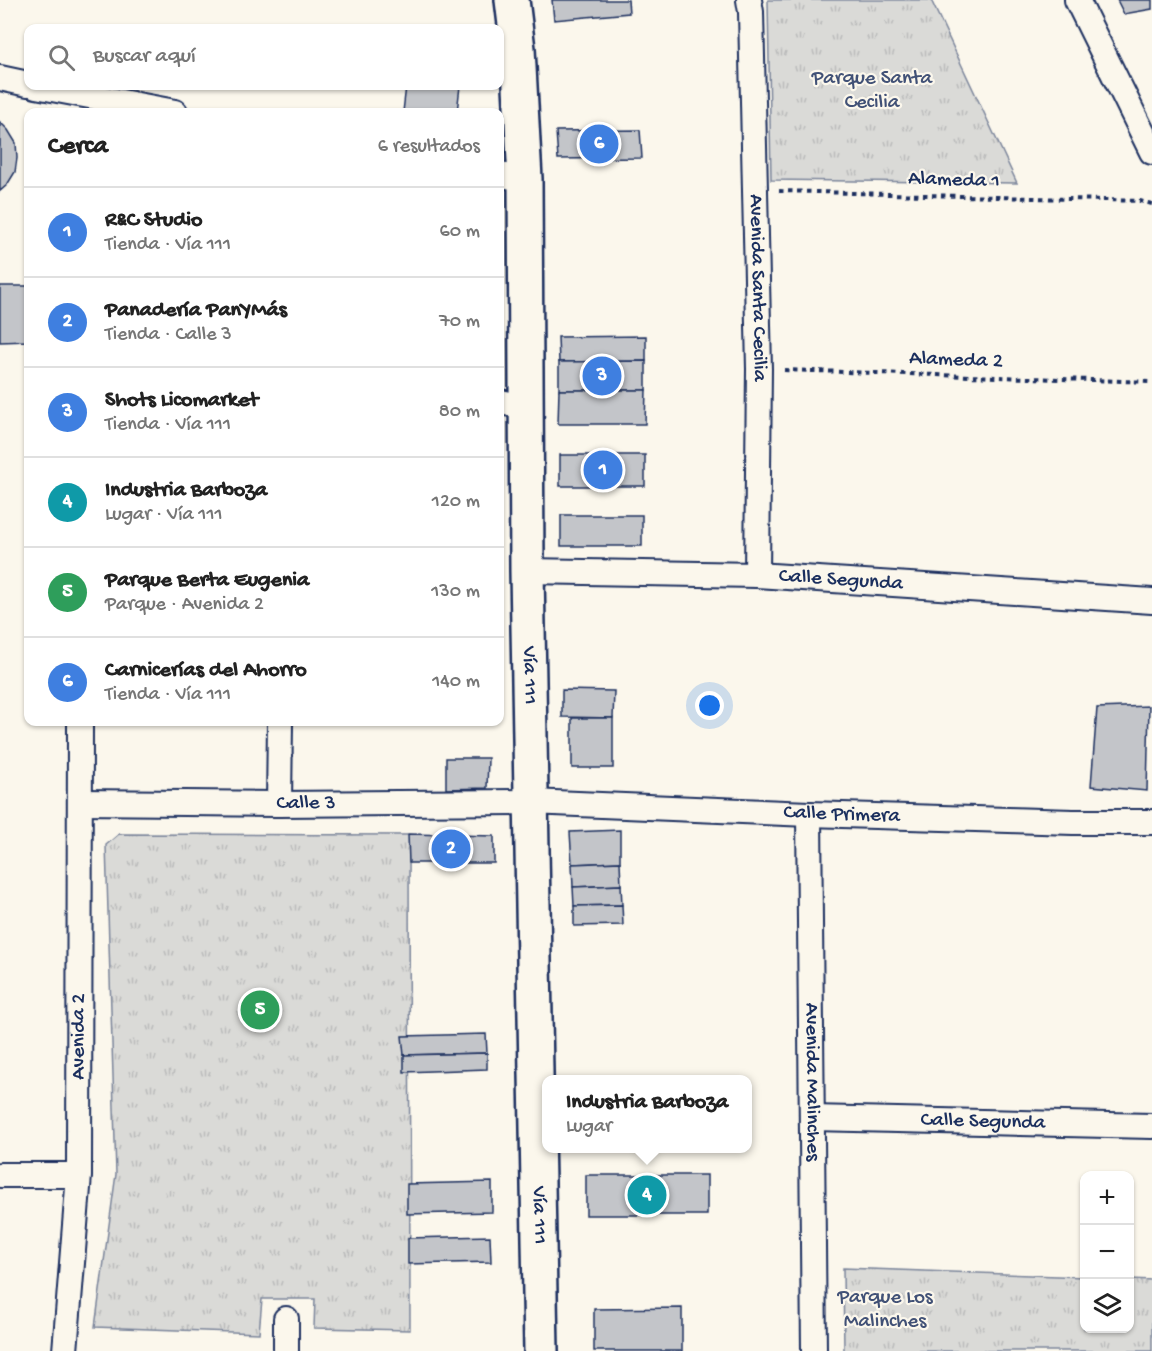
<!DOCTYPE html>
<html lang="es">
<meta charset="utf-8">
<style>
:root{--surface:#fff;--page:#f6f6f6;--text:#222;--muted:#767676;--line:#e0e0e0;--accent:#111827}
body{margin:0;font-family:"Gochi Hand",sans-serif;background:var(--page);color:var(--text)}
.controls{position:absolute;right:18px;bottom:18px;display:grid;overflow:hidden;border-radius:12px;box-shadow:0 2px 4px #0004}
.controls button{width:54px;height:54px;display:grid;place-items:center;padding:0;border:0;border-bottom:2px solid var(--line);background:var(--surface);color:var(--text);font:30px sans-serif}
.you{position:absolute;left:710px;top:706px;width:21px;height:21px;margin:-15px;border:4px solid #fff;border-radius:50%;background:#1a73e8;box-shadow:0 0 0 9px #1a73e833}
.badge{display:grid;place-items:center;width:39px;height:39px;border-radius:50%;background:var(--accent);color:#fff;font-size:20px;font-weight:700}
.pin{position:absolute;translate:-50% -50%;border:3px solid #fff;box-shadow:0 2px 6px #0006}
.popup{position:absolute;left:542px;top:1075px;width:210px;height:78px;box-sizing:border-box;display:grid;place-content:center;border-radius:12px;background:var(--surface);filter:drop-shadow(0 2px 4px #0005);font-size:20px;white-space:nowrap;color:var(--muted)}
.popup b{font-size:22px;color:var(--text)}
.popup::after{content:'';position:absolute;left:50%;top:100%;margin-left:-12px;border:12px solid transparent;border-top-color:var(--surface)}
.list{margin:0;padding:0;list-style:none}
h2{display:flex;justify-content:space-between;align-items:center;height:78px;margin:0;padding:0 24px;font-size:26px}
h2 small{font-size:20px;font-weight:400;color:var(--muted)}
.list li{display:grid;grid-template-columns:39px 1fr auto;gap:18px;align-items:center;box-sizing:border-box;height:90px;padding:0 24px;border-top:2px solid var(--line)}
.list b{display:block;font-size:22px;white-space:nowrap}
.list p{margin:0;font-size:20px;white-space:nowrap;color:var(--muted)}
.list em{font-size:20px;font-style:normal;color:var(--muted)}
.icon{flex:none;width:33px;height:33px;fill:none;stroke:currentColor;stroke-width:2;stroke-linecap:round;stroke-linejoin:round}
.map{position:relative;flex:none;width:1152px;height:1351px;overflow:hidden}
.search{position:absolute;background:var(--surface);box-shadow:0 2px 4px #0004;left:24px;top:24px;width:480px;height:66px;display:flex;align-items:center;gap:15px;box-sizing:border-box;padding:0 21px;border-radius:12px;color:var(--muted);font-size:22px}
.panel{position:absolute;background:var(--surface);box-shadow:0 2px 4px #0004;left:24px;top:108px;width:480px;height:618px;border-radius:12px}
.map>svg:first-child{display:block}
</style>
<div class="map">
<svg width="1152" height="1351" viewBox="0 0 1152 1351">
<defs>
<pattern id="grass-tufts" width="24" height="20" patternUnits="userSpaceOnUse" patternTransform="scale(1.5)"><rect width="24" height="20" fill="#dadad7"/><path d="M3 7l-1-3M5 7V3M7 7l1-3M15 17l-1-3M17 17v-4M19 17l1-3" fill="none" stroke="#babbbb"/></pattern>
</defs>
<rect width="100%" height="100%" fill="#fbf7ec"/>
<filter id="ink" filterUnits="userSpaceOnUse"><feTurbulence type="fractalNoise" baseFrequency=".0167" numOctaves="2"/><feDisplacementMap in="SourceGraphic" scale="12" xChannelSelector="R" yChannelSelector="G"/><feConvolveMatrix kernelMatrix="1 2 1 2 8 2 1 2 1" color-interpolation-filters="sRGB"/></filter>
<g filter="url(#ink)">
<!-- grass -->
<g fill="url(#grass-tufts)" stroke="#7a849a" stroke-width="1.5">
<path d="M768 0H931L1017 183 771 180Z"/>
<path d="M119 834 409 835 410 1330 314 1328 315 1299H262L259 1333 95 1327 116 1174 106 845Z"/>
<path d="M843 1268 1084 1277V1328H1130V1279L1152 1280V1351H844Z"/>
</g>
<!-- building -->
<g fill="#c3c5c9" stroke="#1b2f5e" stroke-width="1.5">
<path d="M552 0H628L629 13 554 20Z"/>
<path d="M1117 0H1152V9L1124 14Z"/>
<path d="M406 86H460L457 112H403Z"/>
<path d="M0 122 8 130 16 143 17 158 15 172 7 185 0 191Z"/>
<path d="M640 130 642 158 558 159 556 131Z"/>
<path d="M0 286H28V341L0 342Z"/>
<path d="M646 336V361L559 362 558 337Z"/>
<path d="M646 361V390H559V362Z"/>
<path d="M559 390H646L645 424H558Z"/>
<rect x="560" y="455" width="85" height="31"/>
<rect x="561" y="515" width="81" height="31"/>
<path d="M562 690 614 691 613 718 562 717Z"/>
<path d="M1149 706 1147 791 1091 786 1097 708Z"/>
<rect x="572" y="718" width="41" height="50"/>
<path d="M446 758H488L487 788 446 789Z"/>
<path d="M620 830V862L572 864 570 832Z"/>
<path d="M408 834 494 836V863H409Z"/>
<path d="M620 862 621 885 573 887 572 864Z"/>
<path d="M621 885 622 905 574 906 573 887Z"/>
<path d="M622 905 623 925 574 926V906Z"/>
<path d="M486 1034 487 1053 404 1055 402 1036Z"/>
<path d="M487 1053V1069L404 1072V1055Z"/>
<rect x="586" y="1175" width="121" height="40"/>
<path d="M492 1182V1212L407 1214V1184Z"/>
<path d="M490 1236 491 1262 408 1264V1238Z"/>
<path d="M682 1308V1351H594V1309Z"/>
</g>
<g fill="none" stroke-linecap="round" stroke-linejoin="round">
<!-- street casing -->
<g stroke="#1b2f5e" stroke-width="28">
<g id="street">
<path id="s1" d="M749 0 751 12 759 369 757 575"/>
<path d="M1077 0 1152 152"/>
<path d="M0 78 28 84"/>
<path d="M36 86 175 112"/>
<path d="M500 175 525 179"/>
<path d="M500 402 526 407"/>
<path id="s2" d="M527 571 757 575 1152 601"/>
<path id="s3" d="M80 802 279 804 531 802 809 814 1073 822H1152"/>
<path d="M279 804 280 722"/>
<path id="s4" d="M809 814 814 1351"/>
<path id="s5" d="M812 1118 1152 1126"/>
<path d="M0 1175H79"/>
<path id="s6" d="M65 1351 79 1175 80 722"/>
<path d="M286 1351V1319"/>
</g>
</g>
<!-- secondary casing -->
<g stroke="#1b2f5e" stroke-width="38">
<g id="secondary">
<path id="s7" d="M512 0 518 49 525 179 527 571 541 1351"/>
</g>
</g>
<!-- path -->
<g stroke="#1b2f5e" stroke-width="4" stroke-dasharray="4.5 4.5" stroke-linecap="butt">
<path d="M779 191 1140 201 1152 204"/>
<path d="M784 370 1152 382"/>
</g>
<!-- street -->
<use href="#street" stroke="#fbf7ec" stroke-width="24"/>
<!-- secondary -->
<use href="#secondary" stroke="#fbf7ec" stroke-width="33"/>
</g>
</g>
<g text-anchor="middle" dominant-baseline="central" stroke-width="4.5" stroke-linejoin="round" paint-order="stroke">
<!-- park labels -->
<g font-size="21" fill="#415176" stroke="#fbf7ec">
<text x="872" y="79">Parque Santa<tspan x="872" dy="24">Cecilia</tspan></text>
<text x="885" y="1298">Parque Los<tspan x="885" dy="24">Malinches</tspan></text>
</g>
<!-- street labels -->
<g font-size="21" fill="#1b2f5e" stroke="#fbf7ec">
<text transform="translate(954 181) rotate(2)">Alameda 1</text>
<text stroke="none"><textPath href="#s1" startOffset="288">Avenida Santa Cecilia</textPath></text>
<text transform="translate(956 361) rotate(2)">Alameda 2</text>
<text stroke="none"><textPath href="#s2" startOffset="314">Calle Segunda</textPath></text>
<text stroke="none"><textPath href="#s7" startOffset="676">Vía 111</textPath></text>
<text stroke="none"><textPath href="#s3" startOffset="226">Calle 3</textPath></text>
<text stroke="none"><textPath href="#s3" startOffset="762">Calle Primera</textPath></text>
<text stroke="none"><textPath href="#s6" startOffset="315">Avenida 2</textPath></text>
<text stroke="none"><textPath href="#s4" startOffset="268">Avenida Malinches</textPath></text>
<text stroke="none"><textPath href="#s5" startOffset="171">Calle Segunda</textPath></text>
<text stroke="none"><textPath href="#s7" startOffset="1216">Vía 111</textPath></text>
</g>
</g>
</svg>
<div class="controls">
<button>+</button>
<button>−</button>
<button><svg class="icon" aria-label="layers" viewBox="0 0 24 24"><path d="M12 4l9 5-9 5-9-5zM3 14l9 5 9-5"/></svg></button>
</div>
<div class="you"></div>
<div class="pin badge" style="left:603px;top:470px;background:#3f7fe0">1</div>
<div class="pin badge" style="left:451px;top:849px;background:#3f7fe0">2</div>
<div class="pin badge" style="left:602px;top:376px;background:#3f7fe0">3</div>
<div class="pin badge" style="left:647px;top:1195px;background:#0f9aa8">4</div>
<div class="popup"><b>Industria Barboza</b>Lugar</div>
<div class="pin badge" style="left:260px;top:1010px;background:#2e9e5b">5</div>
<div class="pin badge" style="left:599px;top:144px;background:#3f7fe0">6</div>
<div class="search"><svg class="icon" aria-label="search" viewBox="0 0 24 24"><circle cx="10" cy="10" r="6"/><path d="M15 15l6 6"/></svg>Buscar aquí</div>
<section class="panel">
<h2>Cerca<small>6 resultados</small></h2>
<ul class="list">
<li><span class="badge" style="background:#3f7fe0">1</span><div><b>R&amp;C Studio</b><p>Tienda · Vía 111</p></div><em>60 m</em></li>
<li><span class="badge" style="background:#3f7fe0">2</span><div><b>Panadería PanYMás</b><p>Tienda · Calle 3</p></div><em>70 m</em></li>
<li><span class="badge" style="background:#3f7fe0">3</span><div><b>Shots Licomarket</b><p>Tienda · Vía 111</p></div><em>80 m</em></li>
<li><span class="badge" style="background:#0f9aa8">4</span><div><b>Industria Barboza</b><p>Lugar · Vía 111</p></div><em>120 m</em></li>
<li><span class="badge" style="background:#2e9e5b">5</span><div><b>Parque Berta Eugenia</b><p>Parque · Avenida 2</p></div><em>130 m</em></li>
<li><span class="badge" style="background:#3f7fe0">6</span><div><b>Carnicerías del Ahorro</b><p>Tienda · Vía 111</p></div><em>140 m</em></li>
</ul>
</section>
</div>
